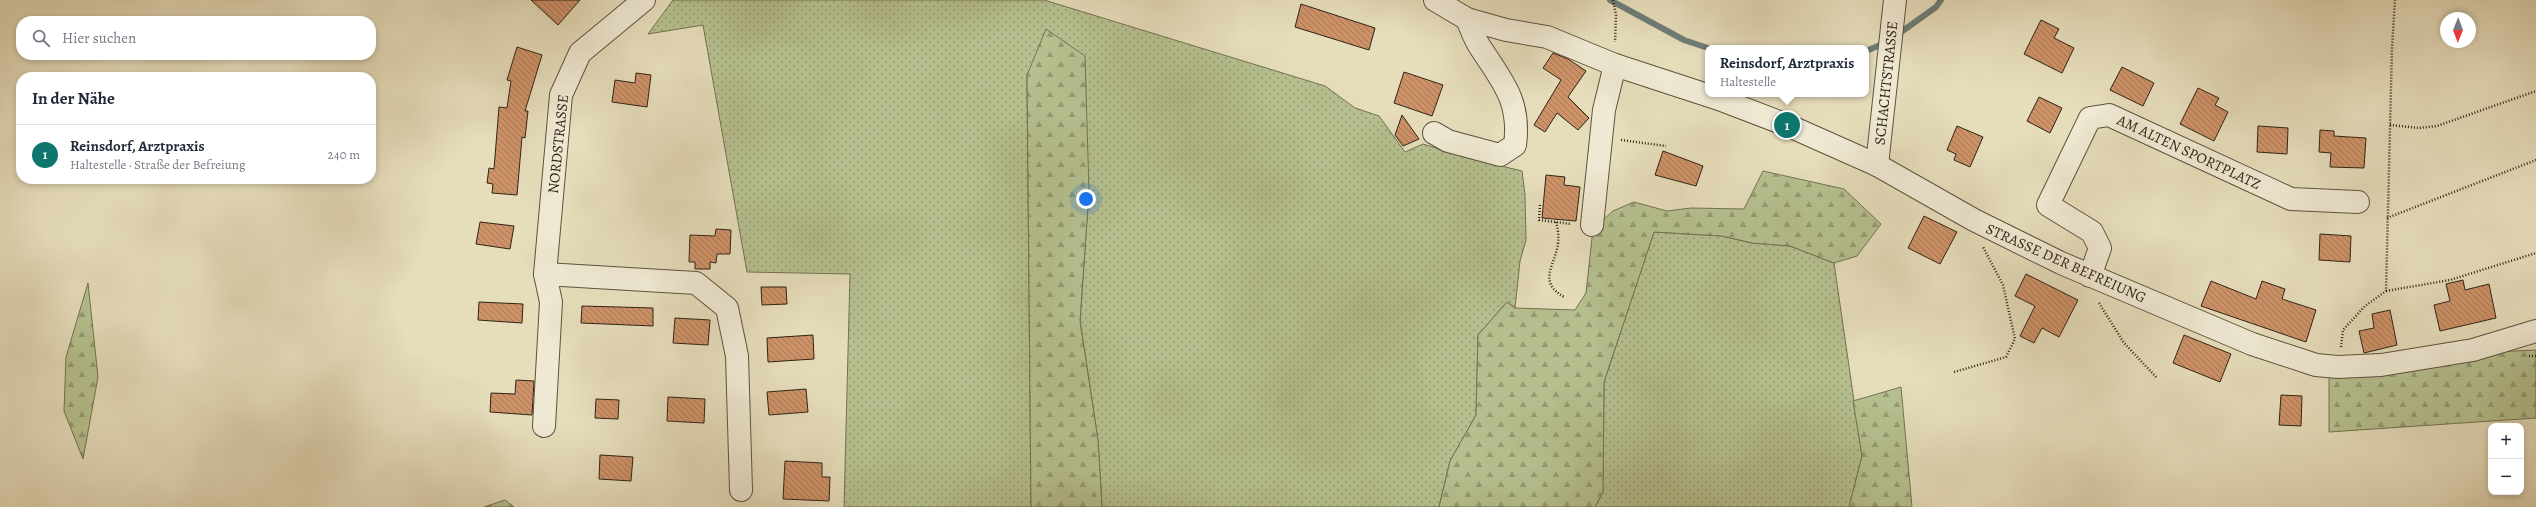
<!DOCTYPE html>
<html lang="de">
<meta charset="utf-8">
<style>
:root{--surface:#fff;--page:#f2f2f3;--text:#1f2937;--muted:#747a83;--line:#e0e1e3;--accent:#0f766e}
body{margin:0;font-family:Alegreya,serif;background:var(--page);color:var(--text)}
.controls{position:absolute;right:12px;bottom:12px;display:grid;overflow:hidden;border-radius:8px;box-shadow:0 2px 6px #0003}
.controls button{width:36px;height:36px;display:grid;place-items:center;padding:0;border:0;border-bottom:1px solid var(--line);background:var(--surface);color:var(--text);font:20px sans-serif}
.compass{position:absolute;left:2440px;top:12px;width:36px;height:36px;border-radius:50%;background:var(--surface);box-shadow:0 2px 6px #0003;rotate:181deg}
.you{position:absolute;left:1086px;top:199px;width:14px;height:14px;margin:-10px;border:3px solid #fff;border-radius:50%;background:#1a73e8;box-shadow:0 0 0 6px #1a73e833}
.badge{display:grid;place-items:center;width:26px;height:26px;border-radius:50%;background:var(--accent);color:#fff;font-size:13px;font-weight:700}
.pin{position:absolute;translate:-50% -50%;border:2px solid #fff;box-shadow:0 1px 4px #0006}
.popup{position:absolute;left:1705px;top:45px;width:164px;height:52px;box-sizing:border-box;display:grid;place-content:center;border-radius:8px;background:var(--surface);filter:drop-shadow(0 1px 3px #0005);font-size:13px;white-space:nowrap;color:var(--muted)}
.popup b{font-size:15px;color:var(--text)}
.popup::after{content:'';position:absolute;left:50%;top:100%;margin-left:-8px;border:8px solid transparent;border-top-color:var(--surface)}
.list{margin:0;padding:0;list-style:none}
h2{display:flex;justify-content:space-between;align-items:center;height:52px;margin:0;padding:0 16px;font-size:17px}
h2 small{font-size:13px;font-weight:400;color:var(--muted)}
.list li{display:grid;grid-template-columns:26px 1fr auto;gap:12px;align-items:center;box-sizing:border-box;height:60px;padding:0 16px;border-top:1px solid var(--line)}
.list b{display:block;font-size:15px;white-space:nowrap}
.list p{margin:0;font-size:13px;white-space:nowrap;color:var(--muted)}
.list em{font-size:13px;font-style:normal;color:var(--muted)}
.icon{flex:none;width:22px;height:22px;fill:none;stroke:currentColor;stroke-width:2;stroke-linecap:round;stroke-linejoin:round}
.map{position:relative;flex:none;width:2536px;height:507px;overflow:hidden}
.search{position:absolute;background:var(--surface);box-shadow:0 2px 6px #0003;left:16px;top:16px;width:360px;height:44px;display:flex;align-items:center;gap:10px;box-sizing:border-box;padding:0 14px;border-radius:16px;color:var(--muted);font-size:15px}
.panel{position:absolute;background:var(--surface);box-shadow:0 2px 6px #0003;left:16px;top:72px;width:360px;height:112px;border-radius:16px}
.map>svg:first-child{display:block}
</style>
<div class="map">
<svg width="2536" height="507" viewBox="0 0 2536 507">
<defs>
<pattern id="grass-dots" width="8" height="8" patternUnits="userSpaceOnUse"><rect width="8" height="8" fill="#b6c08f"/><path d="M2 2h.1M6 6h.1" fill="none" stroke="#949c74" stroke-width="1.8" stroke-linecap="round"/></pattern>
<pattern id="forest-firs" width="22" height="20" patternUnits="userSpaceOnUse"><rect width="22" height="20" fill="#b6c08f"/><path d="M5 1l3.5 6h-7zM16 11l3.5 6h-7z" fill="#949c74"/></pattern>
<pattern id="building-back-hatch" width="6" height="6" patternUnits="userSpaceOnUse"><rect width="6" height="6" fill="#ce9268"/><path d="M-1 5l2 2M0 0l6 6M5-1l2 2" fill="none" stroke="#a87755"/></pattern>
</defs>
<rect width="100%" height="100%" fill="#e6ddbb"/>
<filter id="stains"><feTurbulence type="fractalNoise" baseFrequency=".005" numOctaves="4"/><feColorMatrix values="0 0 0 0 .2 0 0 0 0 .09 0 0 0 0 .02 0 0 0 .5 -.17"/></filter>
<radialGradient id="worn" r=".72"><stop offset=".6" stop-color="#630" stop-opacity="0"/><stop offset="1" stop-color="#630" stop-opacity=".3"/></radialGradient>
<!-- grass -->
<g fill="url(#grass-dots)" stroke="#727252">
<path d="M673 0H1044L1325 86 1355 108 1379 116 1405 152 1423 144 1468 158 1522 171 1525 195 1526 240 1520 261 1515 308 1507 302 1478 335 1476 415 1450 461 1439 507H1102L1098 440 1080 321 1089 192 1027 75 1031 507H844L850 274 747 272 703 25 648 34Z"/>
<path d="M1654 232 1722 236 1752 243 1790 246 1834 263 1862 456 1849 507H1595L1603 492 1604 382Z"/>
</g>
<!-- forest -->
<g fill="url(#forest-firs)" stroke="#727252">
<path d="M1046 29 1085 56 1089 192 1080 321 1098 440 1102 507H1031L1027 75Z"/>
<path d="M1763 171 1844 189 1881 224 1857 256 1834 263 1790 246 1752 243 1722 236 1654 232 1604 382 1603 492 1595 507H1439L1450 461 1476 415 1478 335 1507 302 1515 308 1575 310 1586 293 1593 229 1613 211 1634 202 1667 211 1691 208 1744 209Z"/>
<path d="M88 283 98 377 83 459 64 411 66 357Z"/>
<path d="M2536 350V418L2329 432V373L2492 352Z"/>
<path d="M1901 387 1912 507H1849L1862 456 1853 401Z"/>
<path d="M505 500 514 507H484Z"/>
</g>
<g fill="none" stroke-linecap="round" stroke-linejoin="round">
<!-- stream -->
<g stroke="#6e7e77" stroke-width="6">
<path d="M1610 0 1684 40 1708 48"/>
<path d="M1897 35 1936 7 1941 0"/>
<path d="M1866 51 1885 43"/>
</g>
</g>
<!-- building -->
<g fill="url(#building-back-hatch)" stroke="#2f2316">
<path d="M531 0H580L558 25Z"/>
<path d="M1301 4 1375 28 1369 50 1295 27Z"/>
<path d="M2041 20 2059 29 2054 38 2074 48 2062 73 2024 54Z"/>
<path d="M517 47 542 55 525 111H528L525 138 522 137 517 195 492 193 493 184 487 183 489 168 494 169 499 107 507 108 511 81 507 80Z"/>
<path d="M1553 53 1568 59 1586 71 1568 97 1589 118 1578 130 1557 113 1545 132 1534 125 1561 80 1543 68Z"/>
<path d="M2122 67 2154 83 2143 106 2110 90Z"/>
<path d="M1404 72 1443 85 1432 116 1394 103Z"/>
<path d="M636 73 651 75 647 107 612 102 615 80 635 83Z"/>
<path d="M2198 88 2219 98 2215 105 2228 112 2214 141 2180 124Z"/>
<path d="M2039 97 2062 108 2050 133 2027 121Z"/>
<path d="M1402 115 1419 139 1403 146 1395 135Z"/>
<path d="M1957 126 1983 137 1970 167 1954 160 1956 154 1947 150Z"/>
<path d="M2258 126 2288 128 2287 154 2257 152Z"/>
<path d="M2320 130 2334 131V136L2366 138 2364 168 2330 167 2331 153 2319 152Z"/>
<path d="M1663 151 1703 166 1696 186 1655 175Z"/>
<path d="M1546 175 1565 177 1564 185 1580 187 1576 221 1542 218Z"/>
<path d="M1924 216 1957 232 1940 264 1908 248Z"/>
<path d="M480 222 514 226 510 249 476 244Z"/>
<path d="M716 229 731 230 730 254H717L716 263 710 262V269H695V262H689L690 235 715 236Z"/>
<path d="M2320 234 2351 236 2350 262 2319 260Z"/>
<path d="M2026 274 2078 300 2059 337 2042 328 2034 343 2020 336 2035 306 2015 296Z"/>
<path d="M2463 280 2465 290 2489 284 2496 318 2440 331 2434 305 2450 301 2446 284Z"/>
<path d="M2211 281 2256 299 2262 281 2285 289 2282 299 2316 310 2306 342 2201 306Z"/>
<path d="M761 287H786L787 304 762 305Z"/>
<path d="M479 302 523 304 522 323 478 320Z"/>
<path d="M582 306 653 308V326L581 323Z"/>
<path d="M2390 310 2397 345 2364 353 2359 331 2374 328 2372 314Z"/>
<path d="M675 318 710 320 708 345 673 343Z"/>
<path d="M813 335 814 359 768 362 767 338Z"/>
<path d="M2184 335 2231 354 2220 382 2173 363Z"/>
<path d="M516 380 534 381 532 415 490 412 491 393 515 394Z"/>
<path d="M806 389 808 412 769 415 767 392Z"/>
<path d="M2281 395 2302 396 2301 426 2279 425Z"/>
<path d="M668 397 705 399 704 423 667 421Z"/>
<path d="M596 399 619 400 618 419 595 418Z"/>
<path d="M600 455 633 457 631 481 599 479Z"/>
<path d="M785 461 822 463V477H830L829 501 783 499Z"/>
</g>
<g fill="none" stroke-linecap="round" stroke-linejoin="round">
<!-- minor casing -->
<g stroke="#5d523f" stroke-width="24">
<g id="minor">
<path d="M1435 0 1467 19 1506 30 1547 37 1615 65 1719 99 1787 125 1877 165 1974 220 2061 263 2252 344 2316 365 2338 367 2381 365 2473 350 2536 331"/>
<path d="M1434 133 1448 141 1500 155 1515 145C1521 101 1502 81 1480 47 1474 38 1471 28 1467 19"/>
<path d="M1877 165 1895 0"/>
<path d="M1592 225 1604 110 1615 65"/>
<path d="M545 274 561 95 580 53 644 0"/>
<path d="M2090 276 2100 248 2092 232 2048 205 2090 118 2109 115 2291 199 2358 202"/>
<path d="M544 426 551 302 545 274 696 283 727 308 737 356 741 490"/>
</g>
</g>
<!-- path -->
<g stroke="#2f2316" stroke-width="2.5" stroke-dasharray="1 2" stroke-linecap="butt">
<path d="M1613 0 1616 15 1615 42"/>
<path d="M2390 125 2419 128 2437 126 2536 91"/>
<path d="M1621 140 1666 146"/>
<path d="M1540 205 1539 220 1571 224"/>
<path d="M2387 218 2536 160"/>
<path d="M1556 222C1558 229 1559 236 1558 244 1555 265 1537 282 1564 297"/>
<path d="M2386 291 2450 280 2536 253"/>
<path d="M2099 303 2124 343 2157 378"/>
<path d="M2341 347 2343 330 2365 306 2386 291 2392 47 2395 0"/>
<path d="M2529 356H2536"/>
<path d="M1954 372 2006 357 2015 339 2003 285 1983 247"/>
</g>
<!-- minor -->
<use href="#minor" stroke="#efe9d3" stroke-width="22"/>
</g>
<g text-anchor="middle" dominant-baseline="central" stroke-width="4" stroke-linejoin="round" paint-order="stroke">
<!-- street labels -->
<g font-size="15" fill="#2f2316" stroke="#efe9d3">
<text transform="translate(1886 83) rotate(-84)">SCHACHTSTRASSE</text>
<text transform="translate(558 144) rotate(-84)">NORDSTRASSE</text>
<text transform="translate(2189 152) rotate(25)">AM ALTEN SPORTPLATZ</text>
<text transform="translate(2066 263) rotate(24)">STRASSE DER BEFREIUNG</text>
</g>
</g>
<rect width="100%" height="100%" filter="url(#stains)"/>
<rect width="100%" height="100%" fill="url(#worn)"/>
</svg>
<div class="controls">
<button>+</button>
<button>−</button>
</div>
<svg class="compass" viewBox="-18 -18 36 36"><path d="M0-13l5 13h-10z" fill="#e53935"/><path d="M0 13l5-13h-10z" fill="#747a83"/></svg>
<div class="you"></div>
<div class="pin badge" style="left:1787px;top:125px">1</div>
<div class="popup"><b>Reinsdorf, Arztpraxis</b>Haltestelle</div>
<div class="search"><svg class="icon" aria-label="search" viewBox="0 0 24 24"><circle cx="10" cy="10" r="6"/><path d="M15 15l6 6"/></svg>Hier suchen</div>
<section class="panel">
<h2>In der Nähe<small></small></h2>
<ul class="list">
<li><span class="badge">1</span><div><b>Reinsdorf, Arztpraxis</b><p>Haltestelle · Straße der Befreiung</p></div><em>240 m</em></li>
</ul>
</section>
</div>
